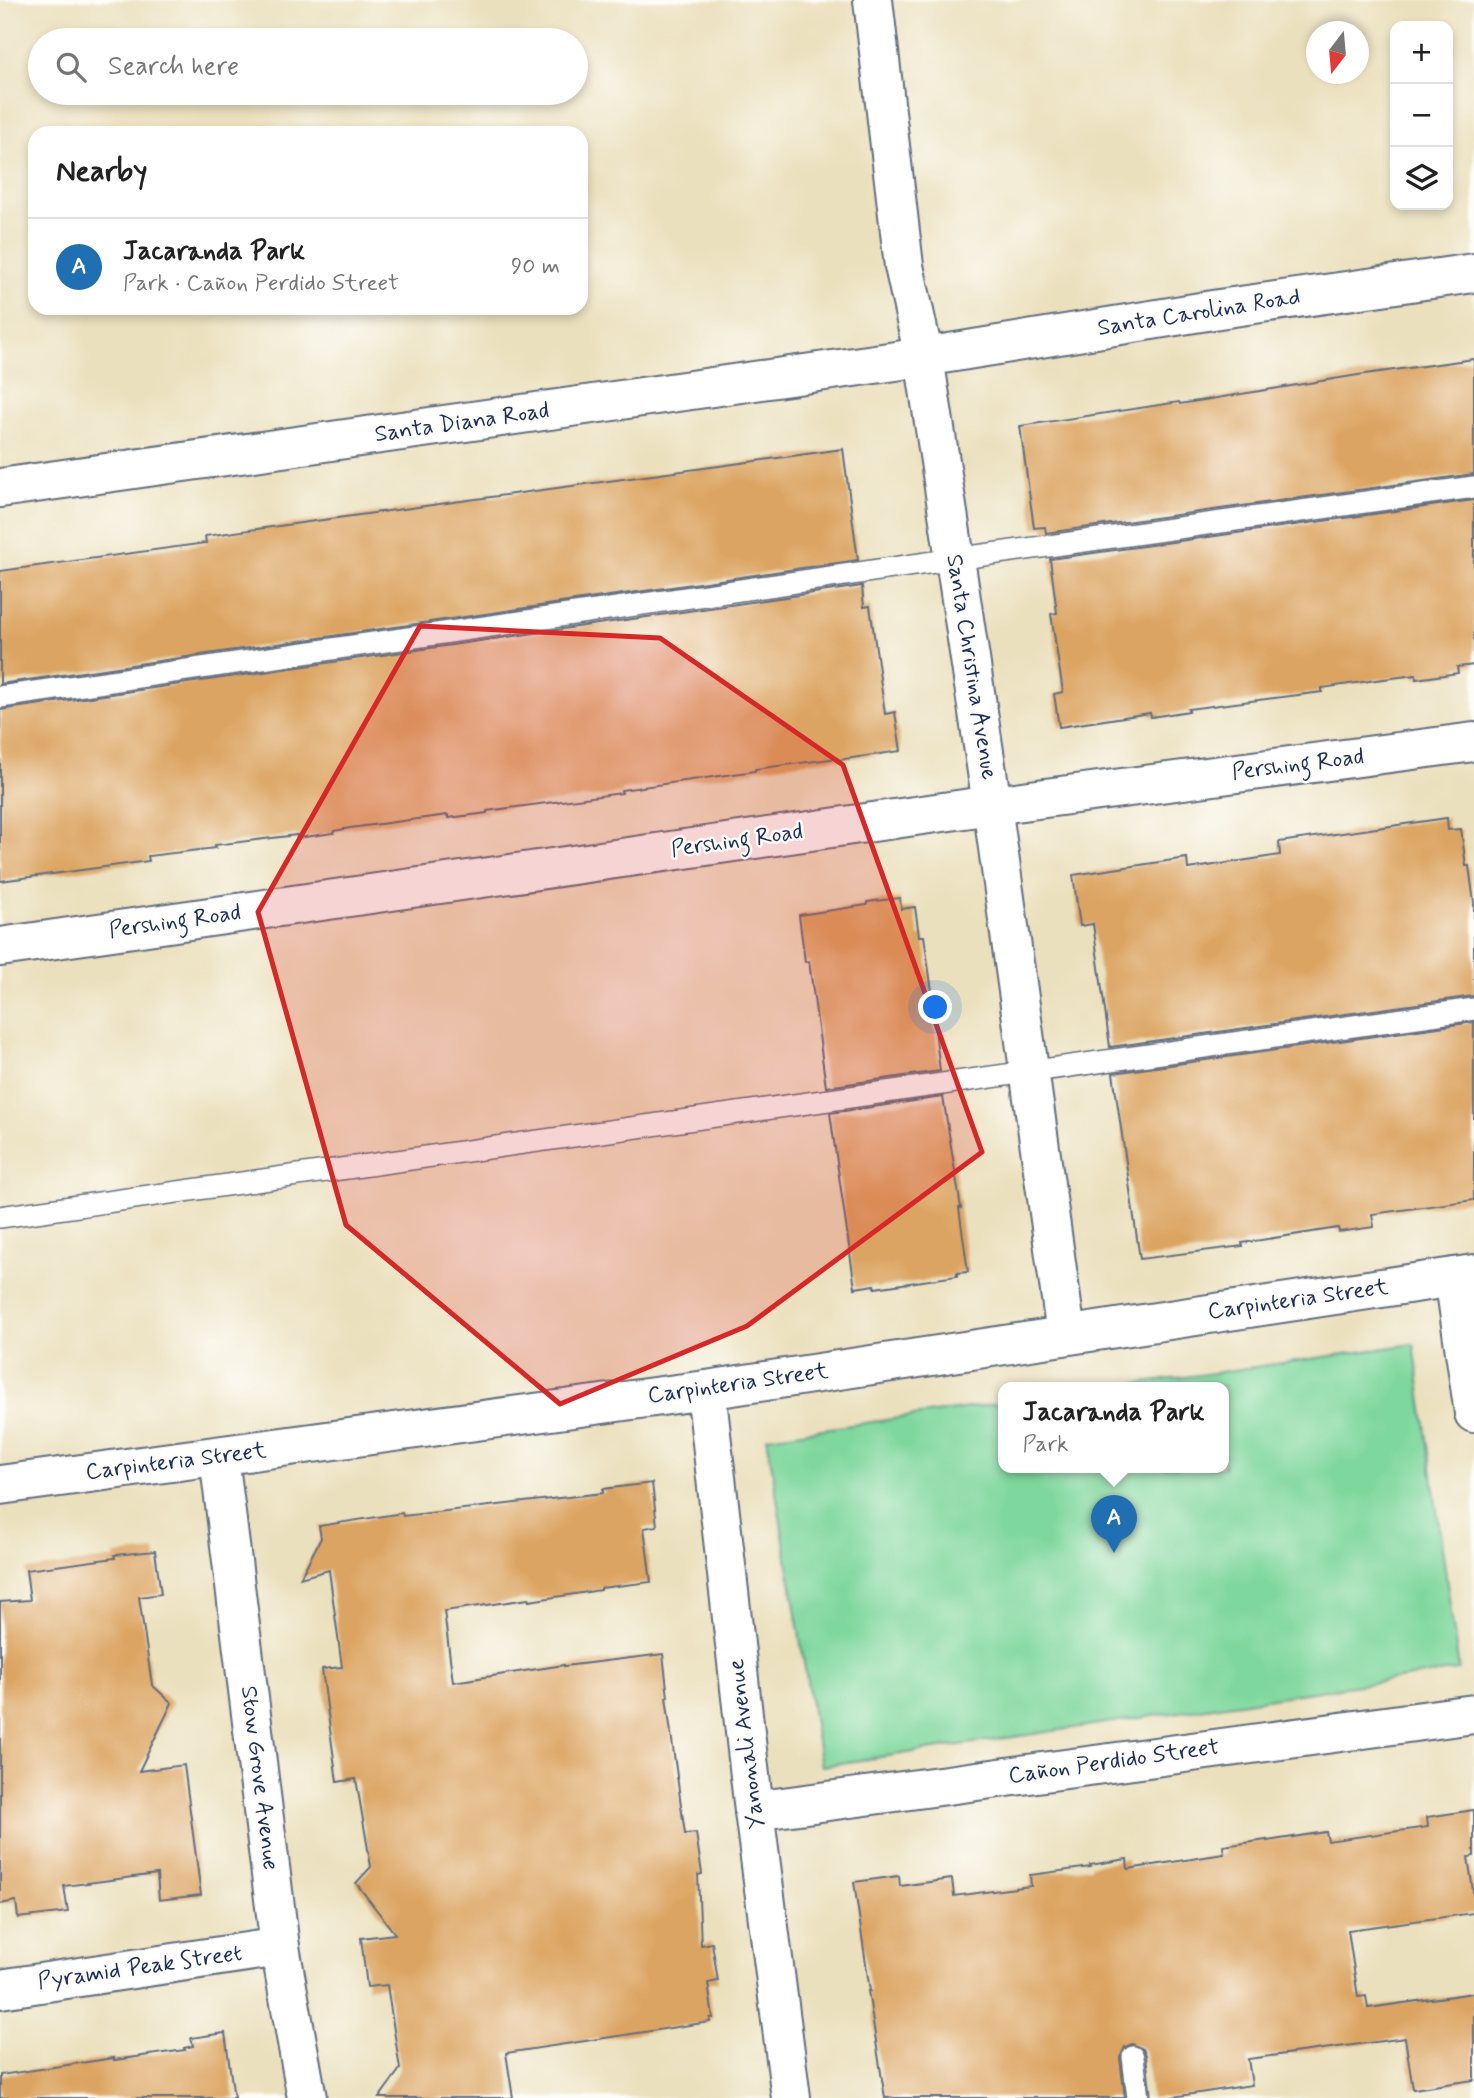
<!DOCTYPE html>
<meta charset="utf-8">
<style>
:root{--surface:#fff;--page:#f6f6f6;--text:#222;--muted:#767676;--line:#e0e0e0;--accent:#1f6fb2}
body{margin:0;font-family:Mynerve,sans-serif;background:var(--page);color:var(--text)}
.controls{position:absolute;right:21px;top:21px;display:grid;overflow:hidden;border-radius:14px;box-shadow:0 4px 10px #0003}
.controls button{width:63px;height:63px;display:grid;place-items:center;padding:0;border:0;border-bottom:2px solid var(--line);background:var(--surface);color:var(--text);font:35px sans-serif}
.compass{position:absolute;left:1306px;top:21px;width:63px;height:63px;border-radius:50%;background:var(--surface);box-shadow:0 4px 10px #0003;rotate:196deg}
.you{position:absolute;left:936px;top:1008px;width:24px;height:24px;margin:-18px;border:5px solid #fff;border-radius:50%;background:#1a73e8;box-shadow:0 0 0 10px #1a73e833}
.badge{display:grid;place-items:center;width:46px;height:46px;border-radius:50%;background:var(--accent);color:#fff;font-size:23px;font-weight:700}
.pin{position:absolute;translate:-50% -58px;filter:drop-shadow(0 2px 4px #0008)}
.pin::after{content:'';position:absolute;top:37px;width:24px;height:21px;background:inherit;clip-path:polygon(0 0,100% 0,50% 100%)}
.popup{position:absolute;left:998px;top:1382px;width:231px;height:91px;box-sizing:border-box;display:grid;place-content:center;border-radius:14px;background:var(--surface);filter:drop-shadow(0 2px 5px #0005);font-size:23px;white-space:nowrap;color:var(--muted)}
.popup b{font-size:26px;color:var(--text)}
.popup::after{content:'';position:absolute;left:50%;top:100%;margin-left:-14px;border:14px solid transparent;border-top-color:var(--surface)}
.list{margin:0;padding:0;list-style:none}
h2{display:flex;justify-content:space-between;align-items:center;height:91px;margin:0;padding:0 28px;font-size:30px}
h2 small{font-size:23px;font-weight:400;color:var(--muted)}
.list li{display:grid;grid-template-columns:46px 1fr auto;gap:21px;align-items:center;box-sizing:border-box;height:98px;padding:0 28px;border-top:2px solid var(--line)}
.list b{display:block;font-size:26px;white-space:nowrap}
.list p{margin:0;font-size:23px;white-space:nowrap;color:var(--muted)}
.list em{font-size:23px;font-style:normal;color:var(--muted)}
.icon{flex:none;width:38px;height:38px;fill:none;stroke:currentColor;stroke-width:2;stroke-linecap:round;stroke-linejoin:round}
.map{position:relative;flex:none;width:1474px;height:2098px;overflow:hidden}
.search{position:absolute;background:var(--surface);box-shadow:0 4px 10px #0003;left:28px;top:28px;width:560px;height:77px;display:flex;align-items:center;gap:18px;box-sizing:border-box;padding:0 24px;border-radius:38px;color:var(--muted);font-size:26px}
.panel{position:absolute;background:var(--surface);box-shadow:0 4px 10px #0003;left:28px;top:126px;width:560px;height:189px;border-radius:21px}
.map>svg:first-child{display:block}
</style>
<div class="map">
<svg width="1474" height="2098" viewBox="0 0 1474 2098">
<rect width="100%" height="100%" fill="#fdfcf7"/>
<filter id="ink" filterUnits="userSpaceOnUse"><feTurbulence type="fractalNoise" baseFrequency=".0143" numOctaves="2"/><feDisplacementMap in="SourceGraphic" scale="14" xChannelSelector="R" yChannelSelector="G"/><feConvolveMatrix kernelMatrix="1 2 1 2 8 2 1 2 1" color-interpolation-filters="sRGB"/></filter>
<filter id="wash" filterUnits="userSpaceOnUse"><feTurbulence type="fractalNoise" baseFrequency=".00686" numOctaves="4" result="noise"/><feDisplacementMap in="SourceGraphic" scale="28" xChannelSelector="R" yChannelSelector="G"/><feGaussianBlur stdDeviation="1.57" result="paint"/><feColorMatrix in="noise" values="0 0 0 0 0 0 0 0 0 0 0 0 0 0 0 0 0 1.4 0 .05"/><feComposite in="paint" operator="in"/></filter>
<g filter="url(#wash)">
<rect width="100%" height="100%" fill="#ebe0bd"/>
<!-- green -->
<path fill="#7ed79c" stroke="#4c837d" stroke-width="2" d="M1414 1344 1459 1670 821 1766 767 1437 1004 1403V1467H1224V1387H1115Z"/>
<g id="blocks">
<!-- building -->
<g fill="#dca462">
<path d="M1474 359V474L1046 533 1045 527 1034 528 1020 426 1179 402 1180 404 1358 375Z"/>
<path d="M843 449 858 560 0 684V571L206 543 205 536Z"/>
<path d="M1474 500V665L1457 667 1458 673 1416 679V675L1376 680 1322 688V692L1188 709 1189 711 1151 717 1150 713 1059 727 1054 694 1063 692 1051 614 1057 613 1050 559Z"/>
<path d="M862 586 864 607 870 606 885 714 895 712 901 751 838 760 837 758 755 769V771L621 790 622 793 487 811V813L448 818V815L350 828 334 831V833L297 838V835L215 845 216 848 148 856 149 861 0 881V710Z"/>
<path d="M1447 818 1448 830 1461 829 1466 866H1469L1474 902V996L1110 1047 1093 924 1080 926 1073 875 1187 858 1188 869 1280 855 1279 842Z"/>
<path d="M900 898 901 909 915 907 919 936H924L933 998H931L940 1071 826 1087 809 961 805 962 799 915 867 905V902Z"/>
<path d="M1474 1022V1200L1372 1214 1374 1227 1339 1232 1338 1228 1242 1243 1243 1246 1140 1259 1113 1073Z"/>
<path d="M943 1097 961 1208H959L968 1272 957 1273V1276L875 1288V1285L855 1288 830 1113Z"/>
<path d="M652 1483 657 1526 644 1528 651 1582 601 1588V1590L529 1601V1599L444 1611 453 1682 564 1665V1666L663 1654 668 1697H666L685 1834 696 1833 702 1874 698 1875 701 1945 712 1943 718 1981 708 1983 713 2018H710V2022L506 2053 513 2098H379L400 2069 387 1985 367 1987 361 1938 395 1934 356 1883 371 1867 356 1779 337 1782 322 1669 342 1667 329 1570 300 1578 321 1538 319 1526 402 1513 403 1516 603 1493V1489Z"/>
<path d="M155 1551 161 1594 139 1597 152 1685 172 1703 139 1771 184 1765 201 1895 159 1900 157 1874 64 1886 68 1912 18 1918 16 1901 0 1904V1602L30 1600 26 1570 115 1558 114 1555Z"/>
<path d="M1474 1810V1856L1468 1857 1474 1897V1913L1348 1930 1358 1997 1366 1996 1368 2008 1474 1993V2080L1413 2089 1405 2038 1248 2059 1252 2085 1166 2098H1151L1146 2055 1143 2049 1132 2044 1125 2047 1120 2058 1125 2098H885L868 1991H870L854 1882 899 1876 900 1886 952 1879 954 1896 1031 1886 1030 1875 1091 1867 1090 1865 1127 1859 1128 1869 1224 1854 1223 1846 1267 1840V1841L1326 1832 1328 1841 1428 1827 1427 1817Z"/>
<path d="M225 2033 234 2098H0V2075L114 2058V2060L185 2050 184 2048 193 2046 191 2038Z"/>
</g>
</g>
</g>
<g filter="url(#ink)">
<use href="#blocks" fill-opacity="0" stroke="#646d7f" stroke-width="2"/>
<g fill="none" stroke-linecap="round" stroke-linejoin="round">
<!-- service casing -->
<g stroke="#646d7f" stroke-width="24">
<g id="service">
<path d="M0 697 955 559 1474 487"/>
<path d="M0 1217 1474 1009"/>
<path d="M1133 2057 1138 2098"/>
</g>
</g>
<!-- minor casing -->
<g stroke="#646d7f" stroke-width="42">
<g id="minor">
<path d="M873 0 904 266 924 357 955 559 992 805 1066 1334"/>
<path d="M0 947 992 805 1474 742"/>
<path d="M1454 1277 1474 1413"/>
<path d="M706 1390 754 1811 791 2098"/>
<path d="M219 1457 280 1947 307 2098"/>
<path d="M0 1485 706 1390 1474 1274"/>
<path d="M754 1811 1474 1714"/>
<path d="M0 1989 280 1947"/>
</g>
</g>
<!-- tertiary casing -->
<g stroke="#646d7f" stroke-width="42">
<path id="tertiary" d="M0 488 924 357 1219 309 1474 273"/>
</g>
<!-- service -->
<use href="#service" stroke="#fff" stroke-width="21"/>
<!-- minor -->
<use href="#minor" stroke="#fff" stroke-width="38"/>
<!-- tertiary -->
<use href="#tertiary" stroke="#fff" stroke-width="38"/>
</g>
</g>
<!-- marked area -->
<path fill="#d62828" fill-opacity="0.2" stroke="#d62828" stroke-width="5" stroke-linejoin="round" d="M420 626 660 638 843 765 982 1152 747 1326 560 1404 346 1225 258 912Z"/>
<g text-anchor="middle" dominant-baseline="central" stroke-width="5" stroke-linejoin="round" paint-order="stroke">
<!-- street labels -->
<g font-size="23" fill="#1b2f5e" stroke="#fdfcf7">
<text transform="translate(1199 313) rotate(-9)">Santa Carolina Road</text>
<text transform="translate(462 423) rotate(-8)">Santa Diana Road</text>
<text transform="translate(971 667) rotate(81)">Santa Christina Avenue</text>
<text transform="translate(1298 765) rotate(-7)">Pershing Road</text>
<text transform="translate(737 841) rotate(-8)">Pershing Road</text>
<text transform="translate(175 922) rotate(-8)">Pershing Road</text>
<text transform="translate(1298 1300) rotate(-8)">Carpinteria Street</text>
<text transform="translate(738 1384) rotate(-8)">Carpinteria Street</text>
<text transform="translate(176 1462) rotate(-7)">Carpinteria Street</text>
<text transform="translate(747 1744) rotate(-97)">Yanonali Avenue</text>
<text transform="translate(1114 1762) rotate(-8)">Cañon Perdido Street</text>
<text transform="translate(259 1778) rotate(83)">Stow Grove Avenue</text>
<text transform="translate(140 1968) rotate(-8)">Pyramid Peak Street</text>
</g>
</g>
</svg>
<div class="controls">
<button>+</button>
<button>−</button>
<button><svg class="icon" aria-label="layers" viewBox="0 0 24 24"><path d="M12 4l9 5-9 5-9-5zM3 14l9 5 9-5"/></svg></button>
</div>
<svg class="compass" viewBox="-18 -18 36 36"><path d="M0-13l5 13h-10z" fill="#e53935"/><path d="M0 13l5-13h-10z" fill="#767676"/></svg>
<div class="you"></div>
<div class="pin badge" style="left:1114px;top:1553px">A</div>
<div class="popup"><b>Jacaranda Park</b>Park</div>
<div class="search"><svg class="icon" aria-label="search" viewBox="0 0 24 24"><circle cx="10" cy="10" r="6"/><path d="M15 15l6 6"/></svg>Search here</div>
<section class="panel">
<h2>Nearby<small></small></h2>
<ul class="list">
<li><span class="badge">A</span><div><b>Jacaranda Park</b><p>Park · Cañon Perdido Street</p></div><em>90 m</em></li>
</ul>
</section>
</div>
